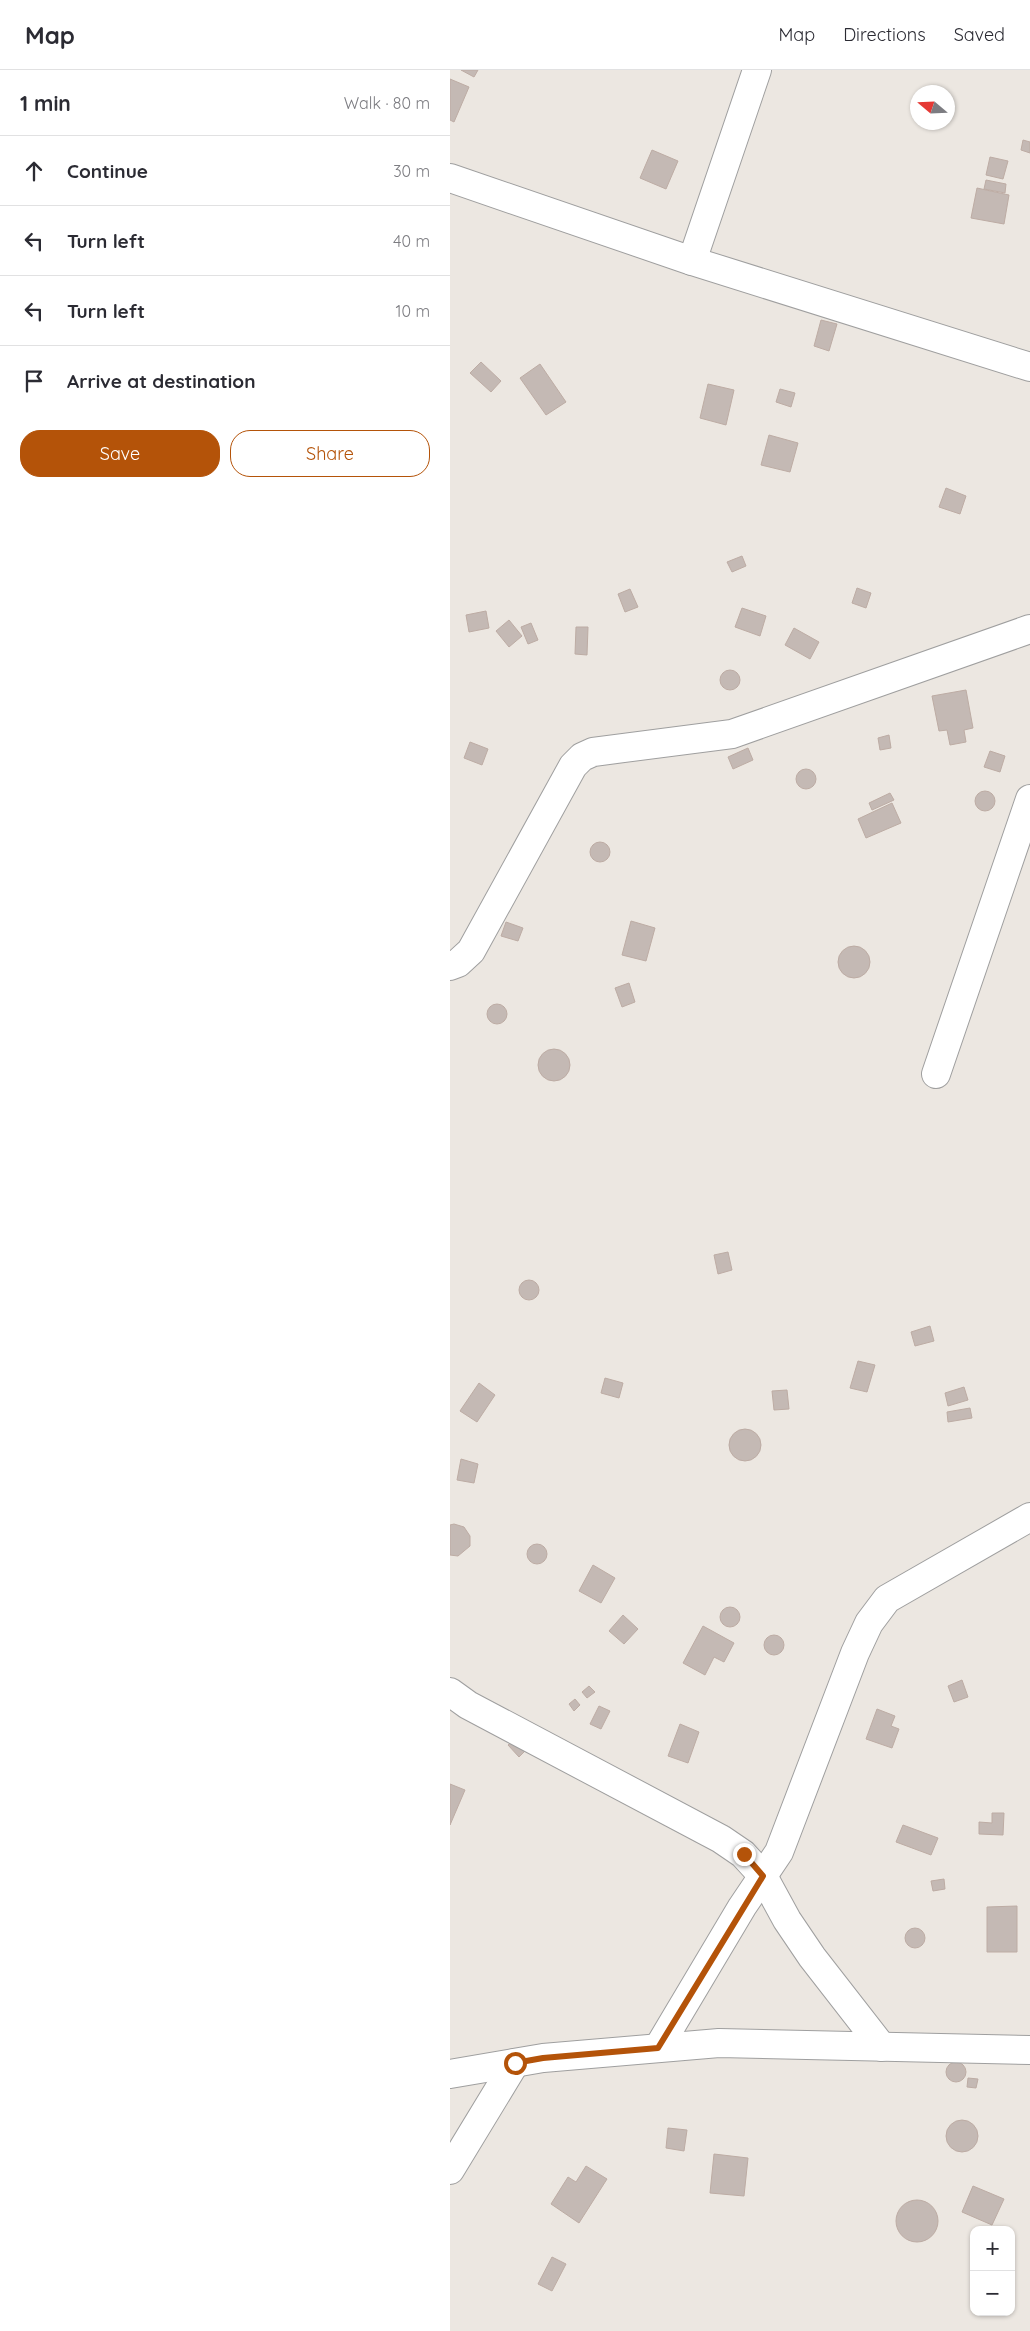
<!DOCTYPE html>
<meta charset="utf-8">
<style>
:root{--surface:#fff;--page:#f2f2f3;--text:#2b2b33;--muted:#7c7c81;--line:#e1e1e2;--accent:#b45309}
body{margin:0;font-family:Quicksand,sans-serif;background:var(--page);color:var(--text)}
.controls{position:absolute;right:15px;bottom:15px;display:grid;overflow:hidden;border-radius:10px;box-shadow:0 1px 4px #0004}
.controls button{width:45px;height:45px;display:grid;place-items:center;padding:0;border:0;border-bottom:1px solid var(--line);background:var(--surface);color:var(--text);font:25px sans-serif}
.compass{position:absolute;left:460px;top:15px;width:45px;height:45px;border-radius:50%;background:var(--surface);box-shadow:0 1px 4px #0004;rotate:289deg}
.stop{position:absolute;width:15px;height:15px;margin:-11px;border:4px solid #b45309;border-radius:50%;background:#fff}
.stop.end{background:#b45309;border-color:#fff;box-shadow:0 1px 5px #0008}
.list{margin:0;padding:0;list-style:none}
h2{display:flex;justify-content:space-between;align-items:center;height:65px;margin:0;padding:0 20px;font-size:21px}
h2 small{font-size:16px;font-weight:400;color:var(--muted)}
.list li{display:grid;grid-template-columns:32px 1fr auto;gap:15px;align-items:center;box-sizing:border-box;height:70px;padding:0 20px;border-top:1px solid var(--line)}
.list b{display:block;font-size:19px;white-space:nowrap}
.list em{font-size:16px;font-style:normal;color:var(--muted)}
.actions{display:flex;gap:10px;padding:15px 20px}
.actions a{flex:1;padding:11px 0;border:1px solid var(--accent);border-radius:20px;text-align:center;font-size:18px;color:var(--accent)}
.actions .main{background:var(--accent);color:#fff}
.icon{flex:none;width:28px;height:28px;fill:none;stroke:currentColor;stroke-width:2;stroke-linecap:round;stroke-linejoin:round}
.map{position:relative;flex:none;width:580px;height:2261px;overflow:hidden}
header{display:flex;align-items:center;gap:30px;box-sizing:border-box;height:70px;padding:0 25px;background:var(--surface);border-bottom:1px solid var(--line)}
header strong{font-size:24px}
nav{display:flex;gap:28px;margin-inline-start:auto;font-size:18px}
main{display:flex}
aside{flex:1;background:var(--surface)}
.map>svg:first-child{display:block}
</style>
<header>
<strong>Map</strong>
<nav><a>Map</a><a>Directions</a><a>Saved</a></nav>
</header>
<main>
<aside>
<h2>1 min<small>Walk · 80 m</small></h2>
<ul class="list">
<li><svg class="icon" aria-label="ahead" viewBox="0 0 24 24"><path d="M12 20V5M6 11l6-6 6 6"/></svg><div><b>Continue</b></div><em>30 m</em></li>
<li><svg class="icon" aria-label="left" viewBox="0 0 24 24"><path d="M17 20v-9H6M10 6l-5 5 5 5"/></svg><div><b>Turn left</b></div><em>40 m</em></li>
<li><svg class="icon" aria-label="left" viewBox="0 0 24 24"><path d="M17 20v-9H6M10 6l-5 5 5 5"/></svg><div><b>Turn left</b></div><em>10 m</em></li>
<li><svg class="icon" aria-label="arrive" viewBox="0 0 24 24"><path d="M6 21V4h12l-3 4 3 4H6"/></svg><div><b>Arrive at destination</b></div></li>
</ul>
<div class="actions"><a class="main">Save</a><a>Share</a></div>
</aside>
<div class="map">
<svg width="580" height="2261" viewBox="0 0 580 2261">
<rect width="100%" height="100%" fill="#ece7e1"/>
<!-- building -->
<g fill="#c4b9b4" stroke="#bdaca4">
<path d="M11 0H28L24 7Z"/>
<path d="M0 9 19 17 4 52 0 50Z"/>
<path d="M573 70 580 72V83L571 80Z"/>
<path d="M202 80 228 91 216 119 190 108Z"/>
<path d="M540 87 558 91 553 109 536 105Z"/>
<path d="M536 110 556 114 555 123 534 119Z"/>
<path d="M527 118 559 125 554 154 521 148Z"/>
<path d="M371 250 387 254 379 281 364 276Z"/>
<path d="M31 292 51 311 41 322 20 303Z"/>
<path d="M90 294 116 332 96 345 70 308Z"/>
<path d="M258 314 284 320 276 355 250 348Z"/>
<path d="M330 319 345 323 341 337 326 332Z"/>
<path d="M319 365 348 373 340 402 311 395Z"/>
<path d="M496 418 516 426 510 444 489 437Z"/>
<path d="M292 486 296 496 282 502 277 492Z"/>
<path d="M407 518 421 523 416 538 402 533Z"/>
<path d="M180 519 188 537 175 542 168 524Z"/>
<path d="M292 538 316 546 310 566 285 557Z"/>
<path d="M36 541 39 558 19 562 16 545Z"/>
<path d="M59 550 72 566 59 577 46 561Z"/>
<path d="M81 553 88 570 78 574 71 557Z"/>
<path d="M126 557H138L137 585 125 584Z"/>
<path d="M344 558 369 572 360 589 335 575Z"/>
<circle cx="280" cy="610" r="10"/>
<path d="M516 620 523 658 514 660 516 672 500 675 497 660 489 661 482 626Z"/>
<path d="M439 665 441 678 430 680 428 668Z"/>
<path d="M20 672 38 679 32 695 14 688Z"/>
<path d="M298 678 303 690 283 699 278 687Z"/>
<path d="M540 681 555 686 550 702 534 697Z"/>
<circle cx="356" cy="709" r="10"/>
<circle cx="535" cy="731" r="10"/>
<path d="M440 723 444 730 422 740 419 733Z"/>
<path d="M442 733 451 753 416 768 408 749Z"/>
<circle cx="150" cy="782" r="10"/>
<path d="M181 851 205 858 196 891 172 885Z"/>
<path d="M56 852 73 858 68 871 51 866Z"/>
<circle cx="404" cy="892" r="16"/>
<path d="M179 913 185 932 172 937 165 918Z"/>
<circle cx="47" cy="944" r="10"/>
<circle cx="104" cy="995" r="16"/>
<path d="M278 1182 282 1200 268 1204 264 1185Z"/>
<circle cx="79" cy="1220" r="10"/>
<path d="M480 1256 484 1271 465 1276 461 1262Z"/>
<path d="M408 1291 425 1295 417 1322 400 1318Z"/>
<path d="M155 1308 173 1313 169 1328 151 1323Z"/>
<path d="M29 1313 45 1325 27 1352 10 1341Z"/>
<path d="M514 1317 518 1330 498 1336 495 1323Z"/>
<path d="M337 1320 339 1339 324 1340 322 1321Z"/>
<path d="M520 1338 522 1348 498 1352 497 1342Z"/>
<circle cx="295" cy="1375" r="16"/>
<path d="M11 1389 28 1394 24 1413 7 1410Z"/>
<path d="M4 1454 14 1457 20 1466V1476L8 1486 0 1485V1455Z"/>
<circle cx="87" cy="1484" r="10"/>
<path d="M143 1495 165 1508 151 1533 129 1521Z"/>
<circle cx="280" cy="1547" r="10"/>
<path d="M173 1545 188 1559 174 1574 159 1561Z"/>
<path d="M253 1556 284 1573 274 1592 264 1587 255 1605 233 1593Z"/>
<circle cx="324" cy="1575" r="10"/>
<path d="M512 1610 518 1627 504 1632 498 1616Z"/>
<path d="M139 1616 145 1622 137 1628 132 1622Z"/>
<path d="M125 1629 130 1635 124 1641 119 1634Z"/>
<path d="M149 1636 160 1641 151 1659 140 1654Z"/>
<path d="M427 1639 445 1646 441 1656 449 1659 442 1678 416 1669Z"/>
<path d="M230 1654 249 1662 238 1693 218 1686Z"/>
<path d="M70 1665 80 1676 69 1687 58 1675Z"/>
<path d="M0 1714 15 1720 0 1755Z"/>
<path d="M542 1743H554L553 1765 529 1764V1752L542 1753Z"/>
<path d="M453 1755 488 1768 481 1785 446 1772Z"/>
<path d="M494 1809 495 1819 483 1821 481 1811Z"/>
<path d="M567 1836V1882H537V1837Z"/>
<circle cx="465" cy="1868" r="10"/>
<circle cx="506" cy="2002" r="10"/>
<path d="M518 2008 528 2009 526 2018 517 2017Z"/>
<circle cx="512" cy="2066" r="16"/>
<path d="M218 2058 237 2060 234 2081 216 2078Z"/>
<path d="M264 2084 298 2088 294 2126 260 2123Z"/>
<path d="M136 2096 157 2109 129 2153 101 2134 118 2107 126 2112Z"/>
<path d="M523 2116 554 2129 542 2155 512 2142Z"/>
<circle cx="467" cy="2151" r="21"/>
<path d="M102 2187 116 2194 102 2221 88 2214Z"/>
</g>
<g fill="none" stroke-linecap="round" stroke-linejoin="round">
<!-- minor casing -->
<g stroke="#9f9f9f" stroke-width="30">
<g id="minor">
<path d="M0 108 242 191 580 297"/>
<path d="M242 191 307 0"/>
<path d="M0 896 8 893 21 881 123 696 132 687 143 682 282 664 580 559"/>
<path d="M486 1004 580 729"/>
<path d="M0 1622 18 1635 271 1769 293 1784 313 1806 337 1850 362 1887 432 1977"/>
<path d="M208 1978 292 1837 329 1782 405 1583 419 1553 437 1529 580 1447"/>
<path d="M0 2004 93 1988 269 1973 580 1980"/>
<path d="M0 2100 65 1993"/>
</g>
</g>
<!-- minor -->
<use href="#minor" stroke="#fff" stroke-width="28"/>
</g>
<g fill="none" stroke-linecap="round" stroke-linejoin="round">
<!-- route -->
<path stroke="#b45309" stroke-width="6" d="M65 1993 93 1988 208 1978 313 1806 294 1784"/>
</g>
</svg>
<div class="controls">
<button>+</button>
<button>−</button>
</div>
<svg class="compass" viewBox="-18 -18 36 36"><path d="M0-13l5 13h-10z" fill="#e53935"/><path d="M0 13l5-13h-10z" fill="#7c7c81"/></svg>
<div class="stop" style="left:65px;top:1993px"></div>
<div class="stop end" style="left:294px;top:1784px"></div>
</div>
</main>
